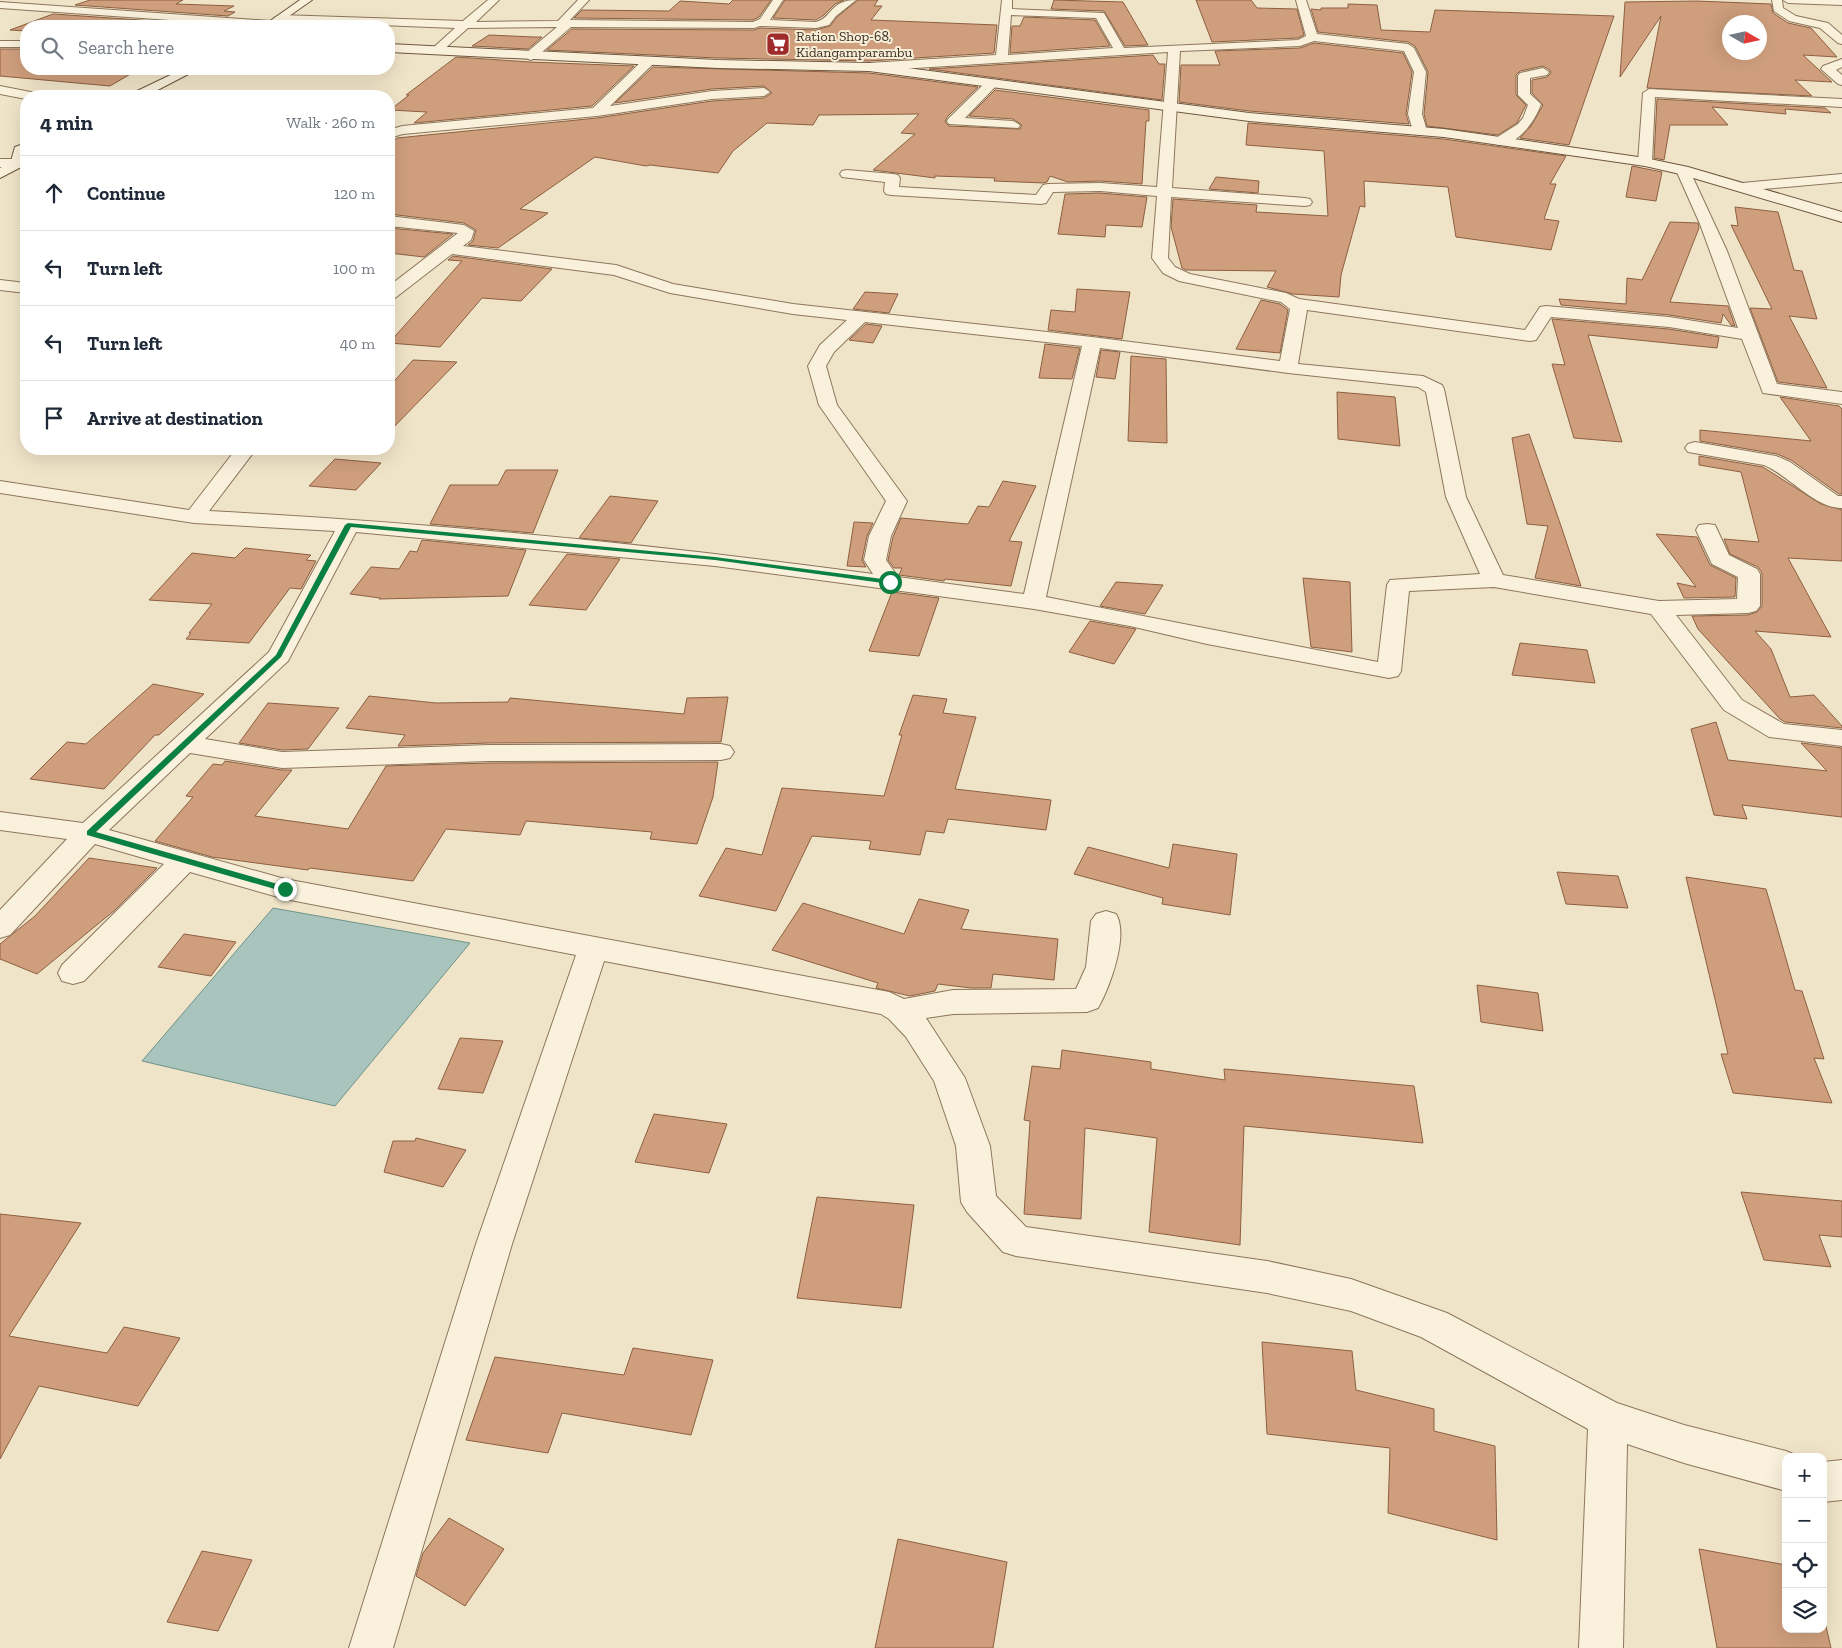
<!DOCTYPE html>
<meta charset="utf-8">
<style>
:root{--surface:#fff;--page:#f6f6f7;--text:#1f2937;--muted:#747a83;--line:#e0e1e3}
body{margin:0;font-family:"Zilla Slab",serif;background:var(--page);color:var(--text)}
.controls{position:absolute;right:15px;bottom:15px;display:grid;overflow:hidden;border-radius:10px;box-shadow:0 5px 20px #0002}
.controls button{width:45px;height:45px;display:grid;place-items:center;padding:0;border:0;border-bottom:1px solid var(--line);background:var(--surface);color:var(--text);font:25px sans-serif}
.compass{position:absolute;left:1722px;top:15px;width:45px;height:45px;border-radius:50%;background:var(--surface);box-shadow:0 5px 20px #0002;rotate:99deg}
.stop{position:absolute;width:15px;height:15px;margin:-11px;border:4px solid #0b8043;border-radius:50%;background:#fff}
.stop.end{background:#0b8043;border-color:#fff;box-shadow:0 1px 5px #0008}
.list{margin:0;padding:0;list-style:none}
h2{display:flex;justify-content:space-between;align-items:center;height:65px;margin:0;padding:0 20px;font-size:21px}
h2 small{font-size:16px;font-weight:400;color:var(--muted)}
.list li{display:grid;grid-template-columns:32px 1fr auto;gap:15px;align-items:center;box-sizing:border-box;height:75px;padding:0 20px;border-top:1px solid var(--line)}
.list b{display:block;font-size:19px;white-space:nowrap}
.list em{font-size:16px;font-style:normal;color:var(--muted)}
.icon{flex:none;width:28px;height:28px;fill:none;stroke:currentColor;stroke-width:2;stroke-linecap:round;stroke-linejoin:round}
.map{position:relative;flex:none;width:1842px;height:1648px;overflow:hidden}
.search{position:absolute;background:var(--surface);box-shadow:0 5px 20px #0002;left:20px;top:20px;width:375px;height:55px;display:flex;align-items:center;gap:12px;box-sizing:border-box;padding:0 18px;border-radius:20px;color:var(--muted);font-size:19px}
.panel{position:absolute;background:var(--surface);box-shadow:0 5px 20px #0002;left:20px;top:90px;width:375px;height:365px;border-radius:20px}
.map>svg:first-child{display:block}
</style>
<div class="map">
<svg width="1842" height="1648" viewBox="0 0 1842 1648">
<rect width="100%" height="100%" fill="#f0e4c8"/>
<!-- water -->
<path fill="#a9c4bc" stroke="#6f938a" d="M273 908 470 943 335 1106 142 1061Z"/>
<!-- building -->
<g fill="#cf9f7d" stroke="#8d5f41" fill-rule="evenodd">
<path d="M90 0H183L176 4 234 6 224 11 235 12 228 16 75 5Z"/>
<path d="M733 0H771L759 17 753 20 574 18 582 10 669 11 680 1 729 4Z"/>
<path d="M785 0H844L835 4 824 15 816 20 773 18Z"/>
<path d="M858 0H878L874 6H882L871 20 997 25 994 53 869 61 718 58 547 50 572 29 754 30 760 28 816 30 830 26 837 17Z"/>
<path d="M1054 0 1123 2 1148 45 1125 46 1104 11 1051 9Z"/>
<path d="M1196 0H1251L1257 8 1297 9 1304 35 1298 38 1212 42Z"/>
<path d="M1697 1 1771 4 1773 13 1788 23 1811 28 1837 57 1803 55 1832 82 1795 80 1812 96 1647 88 1661 16 1620 77 1625 2ZM1730 22H1760V52H1730Z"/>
<path d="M1348 4 1377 5 1381 30 1430 32 1435 10 1614 16 1569 145 1520 138 1531 126 1543 105 1532 93V80L1547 77 1551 73 1550 70 1543 66 1520 71 1516 75V95L1526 105 1517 123 1498 135 1427 126 1424 114 1428 72 1415 46 1408 42 1318 32 1311 9 1321 10V8H1348Z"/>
<path d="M53 14 213 25 26 26V31L10 30Z"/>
<path d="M1024 17 1095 20 1110 46 1010 53 1012 26H1020Z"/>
<path d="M489 35 534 37H542L528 49 472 46Z"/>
<path d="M1314 43 1403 53 1412 72 1406 114 1409 124 1249 111 1179 102 1181 65H1220L1215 51 1300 48Z"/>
<path d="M0 49H26V69H139L110 86 0 76Z"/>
<path d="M1153 55 1159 64H1165L1162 100 929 69Z"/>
<path d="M456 57 530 62 634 66 592 106 414 123 427 112 390 110 409 95H406Z"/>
<path d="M653 67 869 73 978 87 947 117 945 122 949 126 1020 129 1022 125 1013 119 969 116 995 90 1149 110V121H1146L1142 184 1100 181 1068 182 1050 176 1047 182 1044 183 994 181 995 178 935 176V178L873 170 915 134 901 133 919 114 819 115 813 125 767 123 733 151 718 173 650 165 646 166 595 157 520 209 548 213 498 248 468 245 473 241 476 230 464 223 389 214V145L397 138 597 118 712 101 764 98 772 93 764 86 712 89 615 103Z"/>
<path d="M1657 99 1825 108 1831 113 1785 109 1786 114 1712 107 1728 125H1670L1664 160 1654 158Z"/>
<path d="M1248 123 1444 139 1566 156 1550 184H1556L1544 219 1559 221 1551 250 1456 237 1448 187 1364 181 1365 207 1360 206 1341 275 1339 297 1293 294 1267 287 1276 271 1186 270 1182 268 1171 227 1173 199 1257 205 1256 212 1328 216 1324 151 1246 145Z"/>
<path d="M1632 166 1662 172 1656 201 1626 197Z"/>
<path d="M1216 177 1259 181 1258 193 1209 189Z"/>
<path d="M1100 193 1147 197 1142 227 1106 225 1105 237 1058 234 1065 194Z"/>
<path d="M1735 207 1778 212 1794 270 1802 271 1817 319 1789 316 1827 388 1778 382 1750 308 1772 309 1731 225 1738 226Z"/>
<path d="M1670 222 1698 223 1699 228 1670 302 1728 306 1735 326 1731 325 1723 314 1721 323 1669 315 1561 305 1559 299 1626 304 1627 278 1642 280Z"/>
<path d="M389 228 453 234 424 257 389 253Z"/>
<path d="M453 256 552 269 521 301 482 298 440 347 389 343 462 261 448 260Z"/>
<path d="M1077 289 1130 292 1122 339 1048 330 1051 310 1075 312Z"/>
<path d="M865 292 898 294 889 313 853 309Z"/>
<path d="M1261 300 1280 304 1288 310 1280 353 1236 349Z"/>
<path d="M1552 319 1669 329 1719 337 1717 348 1588 335 1622 442 1574 438 1552 364 1565 365Z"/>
<path d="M866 324 882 326 873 343 849 340Z"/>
<path d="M1045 344 1080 348 1072 379 1039 378Z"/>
<path d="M1101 350 1120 352 1115 379 1096 377Z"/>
<path d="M1131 356 1166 359 1167 443 1128 441Z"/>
<path d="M413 360 457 362 389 432V387Z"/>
<path d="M1337 392 1395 397 1400 446 1338 439Z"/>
<path d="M1780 397 1839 406 1842 409V494H1839L1791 460 1777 454 1700 441V430L1811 441Z"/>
<path d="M1529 434 1561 526 1581 586 1535 578 1548 526 1527 524 1512 438Z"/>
<path d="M1699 456 1763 467 1821 504 1842 510V561L1788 558 1831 637 1755 631 1771 649 1790 697 1814 695 1842 726V728L1785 722 1780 719 1698 629 1692 616 1748 615 1757 612 1762 606V573L1758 567 1730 554 1724 539 1759 542 1741 472 1699 465Z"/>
<path d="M335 459 381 463 356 490 309 486Z"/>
<path d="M506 470H558L533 533 430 524 450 485H498Z"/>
<path d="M1003 481 1036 486 1009 541 1022 542 1011 586 945 579 944 581 899 575 902 568H894L888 560 893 537 901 518 968 524 978 506 989 507Z"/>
<path d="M610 496 658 501 631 543 579 538Z"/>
<path d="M854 522 873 523 867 536 862 560 866 567 847 566Z"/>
<path d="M1656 534 1697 537 1710 565 1736 578 1735 597 1684 598 1677 583 1696 587Z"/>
<path d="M422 540 526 550 508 596 379 599 380 598 350 594 371 567 399 569 410 551 417 552Z"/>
<path d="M245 548 311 555 306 560 316 561 301 589 290 588 249 643 186 639 191 633H189L212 604 149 600 192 553 235 558Z"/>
<path d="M567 554 620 559 586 610 529 605Z"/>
<path d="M1303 578 1350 582 1352 652 1311 647Z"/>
<path d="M1116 582 1163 585 1145 614 1100 606Z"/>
<path d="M892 592 939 598 919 656 869 651Z"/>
<path d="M1090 621 1136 629 1114 664 1069 652Z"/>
<path d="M1520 643 1587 650 1595 683 1512 675Z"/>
<path d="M153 684 204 694 159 735H155L104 789 30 779 67 742 86 744Z"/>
<path d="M913 695 947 699 943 713 976 717 955 789 1051 800 1046 830 948 819 944 833 926 831 920 855 869 849 871 841 812 836 776 911 699 896 726 848 762 855 782 788 884 796 902 735H899Z"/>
<path d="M369 696 436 703 508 702 510 698 684 714 687 698 728 697 721 742 489 743 398 746 405 735 346 728Z"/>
<path d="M268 703 339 708 308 749 282 750 239 743Z"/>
<path d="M1716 722 1728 760 1827 771 1801 743 1842 748V817L1742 805 1747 819 1714 815 1691 729Z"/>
<path d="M225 761 282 770H292L255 816 348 829 386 766 489 763 718 762 713 797 697 844 650 839 652 832 526 821 520 835 446 829 413 881 310 868 308 870 212 857 155 841 193 797 186 796 213 764 222 765Z"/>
<path d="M1173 844 1237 854 1230 915 1162 904 1163 898 1074 874 1088 847 1169 868Z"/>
<path d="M89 858 157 868 115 910 37 974 0 959V944L35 916Z"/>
<path d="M1557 872 1618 876 1628 908 1566 904Z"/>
<path d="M1686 877 1766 889 1795 990 1802 991 1824 1059 1814 1058 1832 1103 1733 1093 1721 1054H1728Z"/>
<path d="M919 899 969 910 961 929 1058 939 1054 980 993 974 991 988H971L938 984 935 991 910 996 876 988 878 983 772 950 803 903 904 934Z"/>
<path d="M184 934 236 942 211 976 158 967Z"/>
<path d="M1477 985 1538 993 1543 1031 1481 1022Z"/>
<path d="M460 1038 503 1041 483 1093 438 1089Z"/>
<path d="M1062 1050 1151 1062V1069L1225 1080 1224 1069 1414 1086 1423 1143 1244 1126 1240 1245 1149 1232 1157 1138 1085 1128 1081 1219 1024 1214 1030 1121 1024 1120 1032 1066 1060 1069Z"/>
<path d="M654 1114 727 1124 709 1173 635 1162Z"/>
<path d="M416 1138 466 1150 443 1187 384 1172 393 1141H415Z"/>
<path d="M1741 1192 1842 1201V1237L1819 1235 1831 1267 1764 1260Z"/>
<path d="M817 1197 914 1205 901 1308 797 1298Z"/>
<path d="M0 1214 81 1223 9 1336 107 1353 124 1327 180 1338 138 1406 39 1386 0 1459Z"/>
<path d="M1262 1342 1352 1351 1356 1390 1434 1409V1431L1495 1446 1497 1540 1388 1513 1390 1448 1267 1434Z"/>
<path d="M633 1348 713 1360 691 1435 562 1413 548 1453 466 1440 495 1357 624 1375Z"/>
<path d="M449 1518 504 1549 465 1606 416 1576 423 1553Z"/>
<path d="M898 1539 1007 1562 993 1648H875Z"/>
<path d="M1699 1549 1786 1565V1629H1823V1613L1831 1648H1717Z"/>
<path d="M202 1551 252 1560 218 1631 167 1622Z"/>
</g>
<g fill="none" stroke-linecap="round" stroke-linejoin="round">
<!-- street casing -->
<g stroke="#8d765c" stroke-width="2">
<g id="street">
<path d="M488 0H499L476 22 558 21 578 0H589L570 20 753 22 760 19 773 0H783L770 20 816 22C832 18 830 0 856 0L836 16 829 25 816 28 760 26 754 28 571 27 534 59 530 60 524 56 526 53 557 27 468 28 441 52 437 54 431 50 433 48 455 28 280 21 274 18 280 15 463 21Z"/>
<path d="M1002 0H1012V9L1104 13 1124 48 1298 40 1306 36 1296 0H1306L1317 34 1408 44 1414 48 1426 72 1422 114 1427 131 1420 135 1413 131 1408 114 1414 72 1404 51 1314 41 1300 46 1180 51 1172 188 1305 198 1310 199 1312 202 1310 205 1305 206 1171 197 1168 258 1175 267 1190 274 1286 293 1299 299 1525 330 1540 307 1546 306 1669 317 1738 328 1700 224 1676 170 1678 167H1688L1727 251 1777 384 1842 392V404L1763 393 1742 339 1669 327 1551 317 1536 340 1530 341 1307 310 1298 364 1423 376 1442 385 1444 389 1466 497 1503 575 1659 601 1737 599 1738 577 1712 564 1696 530 1699 525 1707 524 1715 525 1729 555 1757 569 1760 574V606L1756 611 1748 613 1676 615 1742 700 1784 724 1842 730V746L1769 737 1724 710 1651 614 1494 587 1409 591 1401 671 1398 676 1389 678 1207 644 1130 626 1034 609 715 566 356 532 288 661 205 739 282 752 489 745 721 744 730 746 734 752 730 758 721 760 489 761 282 768 190 753 109 830 285 879 889 992 904 999 953 990 1076 989 1086 967 1091 921 1096 914 1106 911 1116 914C1129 935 1110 987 1098 1008L1087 1012 953 1014 926 1018 965 1078 990 1146 996 1196 1026 1227 1267 1261 1351 1279 1447 1313 1617 1403 1684 1425 1786 1451 1800 1457H1786V1491L1684 1463 1627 1444 1623 1648H1579L1588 1429 1421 1337 1351 1311 1267 1293 1016 1256 1003 1252 967 1212 961 1202 956 1146 934 1081 906 1037 889 1019 881 1014 604 961 512 1244 393 1648H349L476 1244 576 955 285 899 190 872 84 981 73 984 62 981 58 973 62 965 164 864 95 844 10 935 0 938V910L67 839 0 830V812L83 823 269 652 335 531 194 523 0 493V481L189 510 236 449H256L209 511C431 523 653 544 873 574L864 560 869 536 886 501 819 405 808 366 820 345 847 320 793 314 670 293 614 275 452 254 395 298 389 299V286L458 233 389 226V216L464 225 474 231 471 240 463 246 616 265 673 284 793 304 1092 337 1280 361 1290 309 1281 302 1179 281 1163 273 1152 258 1157 196 1100 191 1053 192 1046 203 1041 204 891 195 886 194 884 191 885 182 842 177 840 174 842 171 847 170 893 174 898 175 900 178 899 187 1036 195 1043 185 1048 184 1100 183 1157 187 1168 52 869 71 863 67 869 63 996 55ZM1011 15 1096 18 1113 48 1008 55ZM865 322 1082 346 1024 594 898 577 886 560 891 536 907 501 837 405 826 366 834 352ZM1100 348 1288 373 1418 387 1426 392 1446 497 1480 574 1390 580 1387 585 1378 662 1046 597Z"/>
<path d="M1772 0H1782L1783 8 1796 16 1828 23 1842 35V44L1838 43 1820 28 1789 21 1774 11Z"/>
<path d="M1783 0H1842V5L1788 3Z"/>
<path d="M0 2 271 21 277 24 275 26H255L0 8Z"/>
<rect x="0" y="41" width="26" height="6"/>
<path d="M649 57 653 58 655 61 653 64 610 106 712 91 764 88 770 92 764 96 712 99 597 116 403 134 389 138V130L402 126 593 108 645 58Z"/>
<path d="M1842 59V67L1836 70 1842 75V85L1838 84 1821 69 1823 66Z"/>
<path d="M1543 68 1549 72 1547 75 1530 78V94L1541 104C1536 120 1516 149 1496 144L1494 141 1496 138 1518 124 1523 118 1528 105 1518 95V76L1520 73Z"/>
<path d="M991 80 997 84 995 87 965 118 1013 121 1020 125 1018 128 949 124 947 121 949 118 987 81Z"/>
<path d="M0 86 36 93 38 96H26V99L0 94Z"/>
<path d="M1649 89 1842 99V107L1655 97 1652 162 1645 166 1638 162 1643 93Z"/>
<rect x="0" y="159" width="26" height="8"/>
<path d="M1842 174V182L1742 191 1737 190 1735 187 1737 184 1742 183Z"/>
<path d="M0 280 26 283V293L0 290Z"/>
<path d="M1695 442 1776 456 1790 462 1838 496H1842V508C1814 508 1790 476 1764 465L1688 452 1685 448 1688 444Z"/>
<path d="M1842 1460V1500L1823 1502V1462Z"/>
</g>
</g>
<!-- secondary casing -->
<g stroke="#6f573f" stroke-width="2">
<g id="secondary">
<path d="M300 0H312L275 26H263Z"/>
<path d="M389 44 718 60 869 63 1249 113 1444 129 1645 158 1688 167 1842 212V222L1680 174 1645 166 1444 137 1249 121 869 71 718 68 389 52Z"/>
<path d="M183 69H198L146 96H131L133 93Z"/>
<path d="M26 143V155L23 166 0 178V168L11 161 15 147Z"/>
</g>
</g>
<!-- street -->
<use href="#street" fill="#faf1dc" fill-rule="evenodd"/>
<!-- secondary -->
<use href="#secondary" fill="#faf1dc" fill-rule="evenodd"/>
</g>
<!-- route -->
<path fill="#0b8043" d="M348 523 715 557 890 580 894 582 890 584 715 560 351 527 281 657 96 832 288 887V891L285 892 87 835V831L276 655 345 525Z"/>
<!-- icons -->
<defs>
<g id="supermarket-square" transform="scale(1.25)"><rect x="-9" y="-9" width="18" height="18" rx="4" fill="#9e2a2b" stroke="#f7eed8"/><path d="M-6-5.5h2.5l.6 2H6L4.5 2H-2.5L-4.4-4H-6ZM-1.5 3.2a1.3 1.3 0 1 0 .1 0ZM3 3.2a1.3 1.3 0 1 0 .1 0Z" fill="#fff"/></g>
</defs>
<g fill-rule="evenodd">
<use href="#supermarket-square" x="778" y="44"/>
</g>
<g text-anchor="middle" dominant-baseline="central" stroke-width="4" stroke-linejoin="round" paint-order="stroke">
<!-- far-poi labels -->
<g font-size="14" fill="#3d2e20" stroke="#f7eed8" text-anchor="start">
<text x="796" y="36">Ration Shop-68,<tspan x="796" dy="16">Kidangamparambu</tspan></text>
</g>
</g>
</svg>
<div class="controls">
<button>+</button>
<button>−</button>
<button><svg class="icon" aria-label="locate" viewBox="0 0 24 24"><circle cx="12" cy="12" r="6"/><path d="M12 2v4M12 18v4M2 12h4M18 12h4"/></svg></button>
<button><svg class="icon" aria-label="layers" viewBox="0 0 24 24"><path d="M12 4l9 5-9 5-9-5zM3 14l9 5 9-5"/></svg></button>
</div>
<svg class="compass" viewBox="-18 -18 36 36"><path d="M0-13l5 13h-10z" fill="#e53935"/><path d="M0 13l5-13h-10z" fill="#747a83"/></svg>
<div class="stop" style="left:890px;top:582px"></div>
<div class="stop end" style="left:285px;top:889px"></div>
<div class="search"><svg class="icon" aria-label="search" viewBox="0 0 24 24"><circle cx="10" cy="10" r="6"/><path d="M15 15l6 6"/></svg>Search here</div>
<section class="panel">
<h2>4 min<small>Walk · 260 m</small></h2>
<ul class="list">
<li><svg class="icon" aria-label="ahead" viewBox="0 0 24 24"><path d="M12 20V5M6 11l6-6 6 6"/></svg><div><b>Continue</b></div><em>120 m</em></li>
<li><svg class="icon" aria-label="left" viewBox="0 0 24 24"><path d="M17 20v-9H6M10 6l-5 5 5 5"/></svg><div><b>Turn left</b></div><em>100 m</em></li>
<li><svg class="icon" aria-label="left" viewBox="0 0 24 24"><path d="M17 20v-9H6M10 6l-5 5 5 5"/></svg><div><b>Turn left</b></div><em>40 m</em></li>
<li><svg class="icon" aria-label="arrive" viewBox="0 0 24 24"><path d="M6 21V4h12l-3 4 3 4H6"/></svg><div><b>Arrive at destination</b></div></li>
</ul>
</section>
</div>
